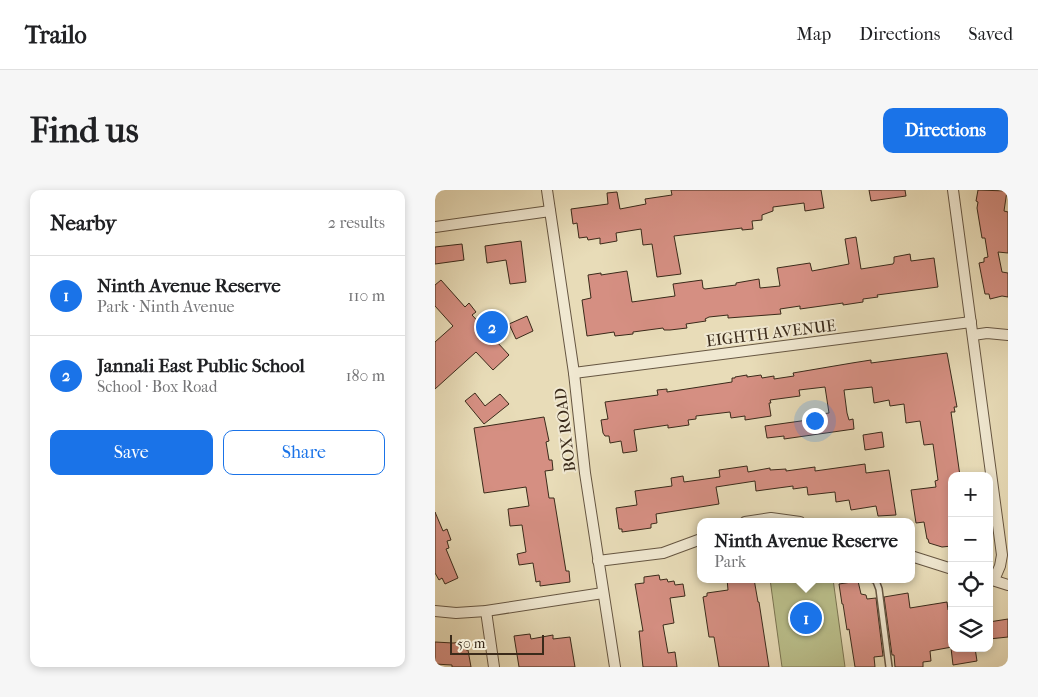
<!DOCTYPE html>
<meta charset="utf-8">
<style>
:root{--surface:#fff;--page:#f6f6f6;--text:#202124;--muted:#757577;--line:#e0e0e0;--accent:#1a73e8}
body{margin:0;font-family:"IM FELL French Canon",serif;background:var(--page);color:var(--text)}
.controls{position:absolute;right:15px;bottom:15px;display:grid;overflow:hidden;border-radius:10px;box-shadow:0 2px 8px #0003}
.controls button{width:45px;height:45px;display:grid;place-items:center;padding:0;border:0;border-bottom:1px solid var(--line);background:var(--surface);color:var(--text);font:25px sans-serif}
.scale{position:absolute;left:15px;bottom:12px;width:94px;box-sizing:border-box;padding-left:5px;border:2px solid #3a2a1a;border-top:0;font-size:14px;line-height:18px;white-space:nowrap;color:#3a2a1a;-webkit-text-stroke:4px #f0e8d1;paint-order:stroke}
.you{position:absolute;left:379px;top:230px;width:18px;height:18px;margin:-12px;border:4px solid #fff;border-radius:50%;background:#1a73e8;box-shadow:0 0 0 8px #1a73e833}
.badge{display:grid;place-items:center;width:32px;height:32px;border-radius:50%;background:var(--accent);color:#fff;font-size:16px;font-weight:700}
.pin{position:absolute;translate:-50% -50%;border:2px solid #fff;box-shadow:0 1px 5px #0006}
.popup{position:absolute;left:262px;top:328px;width:218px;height:65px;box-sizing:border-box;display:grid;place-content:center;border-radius:10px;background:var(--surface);filter:drop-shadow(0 1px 4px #0005);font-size:16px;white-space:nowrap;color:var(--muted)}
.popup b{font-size:19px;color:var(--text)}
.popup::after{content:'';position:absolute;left:50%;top:100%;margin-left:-10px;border:10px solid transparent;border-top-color:var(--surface)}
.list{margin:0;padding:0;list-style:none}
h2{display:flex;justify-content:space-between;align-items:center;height:65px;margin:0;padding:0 20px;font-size:21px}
h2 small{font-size:16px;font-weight:400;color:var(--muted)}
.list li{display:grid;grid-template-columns:32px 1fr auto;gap:15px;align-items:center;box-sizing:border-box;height:80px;padding:0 20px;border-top:1px solid var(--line)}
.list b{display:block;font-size:19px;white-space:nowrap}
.list p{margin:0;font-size:16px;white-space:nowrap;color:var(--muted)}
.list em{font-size:16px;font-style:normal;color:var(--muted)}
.actions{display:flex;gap:10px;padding:15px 20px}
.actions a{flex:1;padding:11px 0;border:1px solid var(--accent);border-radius:10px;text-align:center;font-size:18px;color:var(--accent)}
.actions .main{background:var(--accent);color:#fff}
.icon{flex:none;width:28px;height:28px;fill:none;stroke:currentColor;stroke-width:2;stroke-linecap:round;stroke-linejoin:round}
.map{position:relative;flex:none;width:573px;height:477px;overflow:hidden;border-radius:10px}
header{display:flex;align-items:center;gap:30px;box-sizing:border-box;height:70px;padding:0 25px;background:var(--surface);border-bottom:1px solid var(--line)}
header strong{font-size:24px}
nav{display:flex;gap:28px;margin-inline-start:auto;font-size:18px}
.intro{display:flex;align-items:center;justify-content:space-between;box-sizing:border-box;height:120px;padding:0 30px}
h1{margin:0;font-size:35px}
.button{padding:12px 22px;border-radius:10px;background:var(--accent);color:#fff;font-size:18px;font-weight:700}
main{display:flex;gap:30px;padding:0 30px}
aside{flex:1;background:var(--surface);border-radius:10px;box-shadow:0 2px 8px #0003}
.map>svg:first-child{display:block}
</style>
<header>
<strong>Trailo</strong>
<nav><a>Map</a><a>Directions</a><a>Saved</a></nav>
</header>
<div class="intro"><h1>Find us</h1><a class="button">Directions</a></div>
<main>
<aside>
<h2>Nearby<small>2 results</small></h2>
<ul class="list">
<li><span class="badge">1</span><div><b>Ninth Avenue Reserve</b><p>Park · Ninth Avenue</p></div><em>110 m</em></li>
<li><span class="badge">2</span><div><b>Jannali East Public School</b><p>School · Box Road</p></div><em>180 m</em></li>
</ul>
<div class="actions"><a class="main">Save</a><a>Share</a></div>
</aside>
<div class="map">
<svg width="573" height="477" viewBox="0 0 573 477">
<rect width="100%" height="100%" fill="#e8dcb8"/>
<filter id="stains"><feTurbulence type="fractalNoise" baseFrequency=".004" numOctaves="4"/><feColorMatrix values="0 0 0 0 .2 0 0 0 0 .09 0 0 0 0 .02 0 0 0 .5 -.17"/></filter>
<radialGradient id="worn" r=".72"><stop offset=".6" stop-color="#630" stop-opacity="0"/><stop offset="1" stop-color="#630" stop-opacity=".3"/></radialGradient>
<!-- green -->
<path fill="#babf8b" stroke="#7a7452" d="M335 389H398L410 477H347Z"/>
<!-- building -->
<g fill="#d58f82" stroke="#3a2a1a">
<path d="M236 0H386L389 18 370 21 369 13 338 17V21L327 25V30L317 31 318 39 307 40V38L239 46 246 84 222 87 217 54 208 55 206 39 181 43 182 51 165 54V48L153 50 152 47 144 48 142 33 138 34 136 19 173 14 172 3 182 2 185 19 211 14 210 9 237 5Z"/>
<path d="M434 0H470L471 6 436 11Z"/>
<path d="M543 0 572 1 569 21 573 22V63L563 62 567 82 573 83V107L567 106 555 109 554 104H550L544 73 549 72V68L553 67 550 48H547L542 18 543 12 541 11Z"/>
<path d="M421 47 426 79 458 74 459 72V67L475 64 476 71 499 68 503 97 442 105 443 107 428 109V112L408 115V113L365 119V116L345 119 346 124 293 128V125L274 127 270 129 271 131 251 134 252 138 235 140H229L228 138 198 142V144L180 146 179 142 152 146 147 110 156 108 153 85 166 83V85L192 81 197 112 240 106 238 94 267 90 268 98 270 99 301 95V93L324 89 325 98 345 96 342 78 375 73 377 81 414 74 410 49Z"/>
<path d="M86 51 91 92 75 94 71 70 52 73 50 56Z"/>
<path d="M27 54 29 70 0 74V57Z"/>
<path d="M6 90 30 117 34 113 41 122 37 125 74 165 58 180 41 162 0 199V152L18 136 0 116V95Z"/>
<path d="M92 126 98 141 81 149 74 134Z"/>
<path d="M512 163 522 217H519L520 222H516L525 286H517V356L507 357 494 353 493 349H492L489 332 481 333 476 300 501 297 500 291 503 290 498 254 489 255 485 231 471 233 469 214 455 216 454 210 439 213 437 197 409 200 412 223 414 230 418 229 419 239 349 249V246L332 248 330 236 380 229 379 225 394 223 390 197 364 200 365 206 335 210 336 213H334L336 226 310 230V226L296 228 295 222 261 226V229L253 230 254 235 233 238V235L199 240 202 261 188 263 186 251 175 253 174 246H170L168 243 166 230 173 229 170 212 223 205 222 200 232 199V202L297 192V188H300V187L312 185V187L326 185 327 188 339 186V189L359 186 358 183 417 173 436 170V173Z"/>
<path d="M40 203 50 216 65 204 74 214 49 234 30 211Z"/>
<path d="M109 227 114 251 111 252 114 270H117L118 280 110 281 114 308H119L131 381H134L135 392 105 396V391L101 392 98 373 84 375 82 364 91 362 87 335 75 336 73 319 94 316 91 297 49 303 39 238Z"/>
<path d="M447 242 449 257 430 260 428 245Z"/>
<path d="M430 274 431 283 454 280 461 325 443 326 441 316 416 320 414 310 401 312 400 302 373 305 372 297 358 299V296L321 301 320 291 281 297 284 314 221 324 222 333 216 334V338L187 342V339H184L181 318 202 315 200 301 237 296 236 288 248 286 249 292 285 287 284 280 312 276 313 282 335 278V280L351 279V281L380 277V281Z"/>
<path d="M0 322 8 341 12 339 16 350 12 351 14 358 11 359 23 388 10 394 7 388 4 390 0 383Z"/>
<path d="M224 385 225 390 232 389 233 392 239 391 240 395 248 394 250 406 235 408 239 433 228 435 233 463 240 462 242 477H208L204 441H208L200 394 209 393V387Z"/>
<path d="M292 389H319L323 412H324L334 477H284L279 447H274L268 407 272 406V403L293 400Z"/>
<path d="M423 391 426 404 431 405 432 409 441 408 448 466 439 467 440 477H420L414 439 412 440 408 414H407L404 394Z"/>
<path d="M473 403 475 418 512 412 513 420H517V457L495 461 496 471 488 472V477H460L459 465H457L449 407Z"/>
<path d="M573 429V447L554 449V432Z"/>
<path d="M95 444 96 449 118 445V449L135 447 140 477H84L79 446Z"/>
<path d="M0 452 18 453 29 452 31 460H33L36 477H17V475L0 474Z"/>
<path d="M516 458H540L542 471 518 475Z"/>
</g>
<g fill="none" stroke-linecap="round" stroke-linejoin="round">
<!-- service casing -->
<g stroke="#665642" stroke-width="8">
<path id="service" d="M437 389 441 391 444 399 454 477"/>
</g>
<!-- minor casing -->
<g stroke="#665642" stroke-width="12">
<g id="minor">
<path d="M112 0 139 183 150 283 180 477"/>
<path d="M518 0 567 365 565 376 559 390"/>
<path d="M0 37 115 21"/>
<path d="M538 145 552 143 573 145"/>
<path d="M139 183 536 132"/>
<path d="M310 332 336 328 365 332"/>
<path d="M476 366 517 379"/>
<path d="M163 371 228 363 266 349"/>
<path d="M554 389 573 395"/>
<path d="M0 421 21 423 51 421 168 403"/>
<path d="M51 421 59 477"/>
</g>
</g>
<!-- service -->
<use href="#service" stroke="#f0e8d1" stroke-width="5"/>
<!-- minor -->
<use href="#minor" stroke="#f0e8d1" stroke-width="10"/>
</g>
<g text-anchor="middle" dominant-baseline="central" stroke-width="4" stroke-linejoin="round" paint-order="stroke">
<!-- street labels -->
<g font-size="16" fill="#3a2a1a" stroke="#f0e8d1">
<text transform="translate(336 143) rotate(-7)">EIGHTH AVENUE</text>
<text transform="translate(130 240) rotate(-97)">BOX ROAD</text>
</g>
</g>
<rect width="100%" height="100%" filter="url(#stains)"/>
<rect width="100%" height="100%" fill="url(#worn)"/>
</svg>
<div class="controls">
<button>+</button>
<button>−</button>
<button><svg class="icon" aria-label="locate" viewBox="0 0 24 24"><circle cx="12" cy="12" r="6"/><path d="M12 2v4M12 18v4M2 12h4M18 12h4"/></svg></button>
<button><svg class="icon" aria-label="layers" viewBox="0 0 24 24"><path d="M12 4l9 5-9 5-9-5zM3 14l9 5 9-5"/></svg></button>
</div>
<div class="scale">50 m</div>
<div class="you"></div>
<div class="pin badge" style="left:371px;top:428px">1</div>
<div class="popup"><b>Ninth Avenue Reserve</b>Park</div>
<div class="pin badge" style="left:57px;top:137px">2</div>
</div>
</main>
